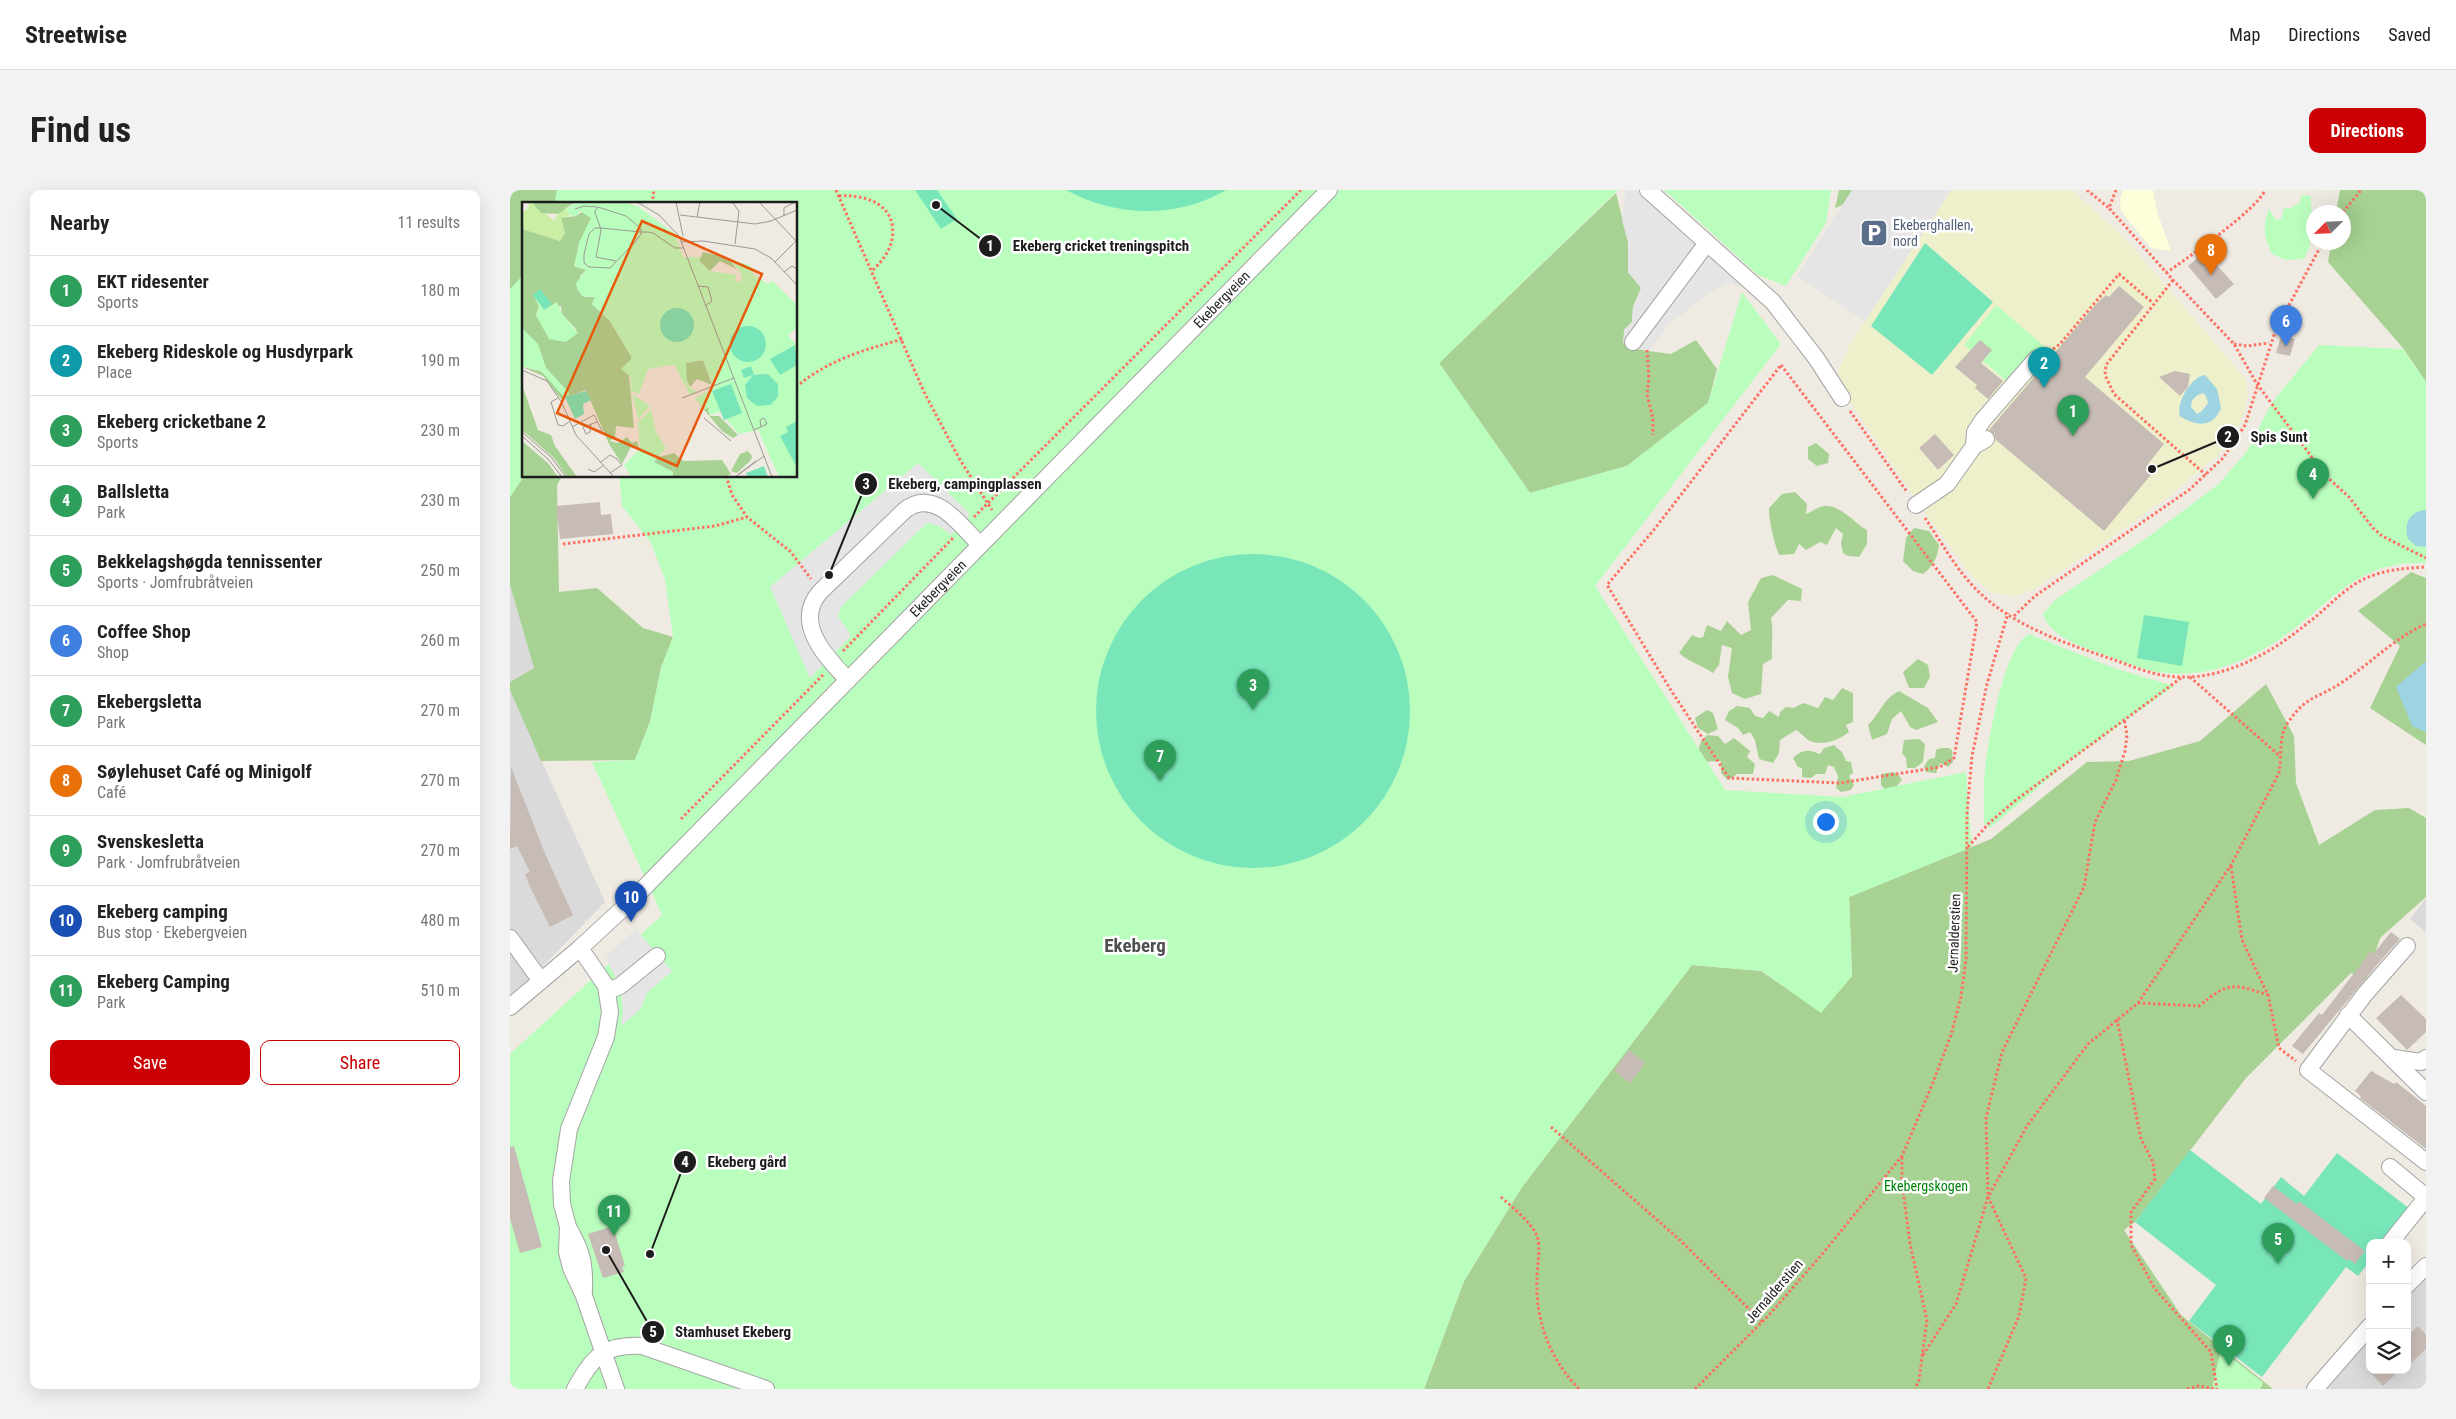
<!DOCTYPE html>
<meta charset="utf-8">
<style>
:root{--surface:#fff;--page:#f2f2f2;--text:#222;--muted:#767676;--line:#e0e0e0;--accent:#ca0004}
body{margin:0;font-family:"Roboto Condensed",sans-serif;background:var(--page);color:var(--text)}
.controls{position:absolute;right:15px;bottom:15px;display:grid;overflow:hidden;border-radius:10px;box-shadow:0 5px 20px #0002}
.controls button{width:45px;height:45px;display:grid;place-items:center;padding:0;border:0;border-bottom:1px solid var(--line);background:var(--surface);color:var(--text);font:25px sans-serif}
.compass{position:absolute;left:1796px;top:15px;width:45px;height:45px;border-radius:50%;background:var(--surface);box-shadow:0 5px 20px #0002;rotate:246deg}
.you{position:absolute;left:1315px;top:631px;width:18px;height:18px;margin:-12px;border:4px solid #fff;border-radius:50%;background:#1a73e8;box-shadow:0 0 0 8px #1a73e833}
.badge{display:grid;place-items:center;width:32px;height:32px;border-radius:50%;background:var(--accent);color:#fff;font-size:16px;font-weight:700}
.pin{position:absolute;translate:-50% -41px;filter:drop-shadow(0 1px 2px #0008)}
.pin::after{content:'';position:absolute;top:26px;width:18px;height:15px;background:inherit;clip-path:polygon(0 0,100% 0,50% 100%)}
.list{margin:0;padding:0;list-style:none}
h2{display:flex;justify-content:space-between;align-items:center;height:65px;margin:0;padding:0 20px;font-size:21px}
h2 small{font-size:16px;font-weight:400;color:var(--muted)}
.list li{display:grid;grid-template-columns:32px 1fr auto;gap:15px;align-items:center;box-sizing:border-box;height:70px;padding:0 20px;border-top:1px solid var(--line)}
.list b{display:block;font-size:19px;white-space:nowrap}
.list p{margin:0;font-size:16px;white-space:nowrap;color:var(--muted)}
.list em{font-size:16px;font-style:normal;color:var(--muted)}
.actions{display:flex;gap:10px;padding:15px 20px}
.actions a{flex:1;padding:11px 0;border:1px solid var(--accent);border-radius:10px;text-align:center;font-size:18px;color:var(--accent)}
.actions .main{background:var(--accent);color:#fff}
.icon{flex:none;width:28px;height:28px;fill:none;stroke:currentColor;stroke-width:2;stroke-linecap:round;stroke-linejoin:round}
.map{position:relative;flex:none;width:1916px;height:1199px;overflow:hidden;border-radius:10px}
header{display:flex;align-items:center;gap:30px;box-sizing:border-box;height:70px;padding:0 25px;background:var(--surface);border-bottom:1px solid var(--line)}
header strong{font-size:24px}
nav{display:flex;gap:28px;margin-inline-start:auto;font-size:18px}
.intro{display:flex;align-items:center;justify-content:space-between;box-sizing:border-box;height:120px;padding:0 30px}
h1{margin:0;font-size:35px}
.button{padding:12px 22px;border-radius:10px;background:var(--accent);color:#fff;font-size:18px;font-weight:700}
main{display:flex;gap:30px;padding:0 30px}
aside{flex:1;background:var(--surface);border-radius:10px;box-shadow:0 5px 20px #0002}
.map>svg:first-child{display:block}
</style>
<header>
<strong>Streetwise</strong>
<nav><a>Map</a><a>Directions</a><a>Saved</a></nav>
</header>
<div class="intro"><h1>Find us</h1><a class="button">Directions</a></div>
<main>
<aside>
<h2>Nearby<small>11 results</small></h2>
<ul class="list">
<li><span class="badge" style="background:#2e9e5b">1</span><div><b>EKT ridesenter</b><p>Sports</p></div><em>180 m</em></li>
<li><span class="badge" style="background:#0f9aa8">2</span><div><b>Ekeberg Rideskole og Husdyrpark</b><p>Place</p></div><em>190 m</em></li>
<li><span class="badge" style="background:#2e9e5b">3</span><div><b>Ekeberg cricketbane 2</b><p>Sports</p></div><em>230 m</em></li>
<li><span class="badge" style="background:#2e9e5b">4</span><div><b>Ballsletta</b><p>Park</p></div><em>230 m</em></li>
<li><span class="badge" style="background:#2e9e5b">5</span><div><b>Bekkelagshøgda tennissenter</b><p>Sports · Jomfrubråtveien</p></div><em>250 m</em></li>
<li><span class="badge" style="background:#3f7fe0">6</span><div><b>Coffee Shop</b><p>Shop</p></div><em>260 m</em></li>
<li><span class="badge" style="background:#2e9e5b">7</span><div><b>Ekebergsletta</b><p>Park</p></div><em>270 m</em></li>
<li><span class="badge" style="background:#e8710a">8</span><div><b>Søylehuset Café og Minigolf</b><p>Café</p></div><em>270 m</em></li>
<li><span class="badge" style="background:#2e9e5b">9</span><div><b>Svenskesletta</b><p>Park · Jomfrubråtveien</p></div><em>270 m</em></li>
<li><span class="badge" style="background:#1a4fb4">10</span><div><b>Ekeberg camping</b><p>Bus stop · Ekebergveien</p></div><em>480 m</em></li>
<li><span class="badge" style="background:#2e9e5b">11</span><div><b>Ekeberg Camping</b><p>Park</p></div><em>510 m</em></li>
</ul>
<div class="actions"><a class="main">Save</a><a>Share</a></div>
</aside>
<div class="map">
<svg width="1916" height="1199" viewBox="0 0 1916 1199">
<rect width="100%" height="100%" fill="#efebe2"/>
<!-- residential -->
<g fill="#dbdada">
<path d="M0 395 24 478 0 492Z"/>
<path d="M0 500 95 712 0 810Z"/>
<path d="M1916 708V742L1900 729Z"/>
<path d="M1916 1076V1199H1805L1860 1137V1180H1897V1096Z"/>
</g>
<!-- education -->
<path fill="#fffedb" d="M1613 0H1643L1647 22 1661 61 1641 58 1611 21 1610 9Z"/>
<!-- farmland -->
<path fill="#eef0cb" d="M1441 0H1561L1612 45 1736 189 1738 206 1731 232 1710 263 1661 305 1591 355 1522 400 1504 407 1480 402 1461 385 1419 328 1325 190 1339 156Z"/>
<!-- forest -->
<g fill="#a7d293">
<path d="M0 0H48L46 14H14V104L0 114Z"/>
<path d="M1329 0H1348L1344 10 1325 18Z"/>
<path d="M1830 0H1916V192L1893 158 1818 72 1821 53 1834 52V22H1826Z"/>
<path d="M1106 3 1118 52V82L1131 98 1123 117 1122 132 1114 140 1124 159 1161 164 1186 150 1207 179 1198 213 1117 276 1020 303 929 173Z"/>
<path d="M1306 253 1319 264 1318 273 1307 276 1298 269V257Z"/>
<path d="M14 286H52L47 295 49 402 87 398 133 438 163 447 151 478 140 532 125 570 31 571 0 500V492L24 478 0 395V307Z"/>
<path d="M1285 302 1297 314 1296 324C1302 322 1309 316 1315 316 1331 315 1344 333 1357 340V354L1349 367 1338 366 1333 363 1331 353 1333 344 1326 338 1317 355 1310 352 1296 360 1289 354 1284 364 1269 365C1264 353 1259 331 1259 318L1272 304Z"/>
<path d="M1404 338 1419 341 1429 355C1427 368 1424 375 1413 384L1403 381 1393 371 1396 348Z"/>
<path d="M1901 382 1916 388V555L1860 518 1890 456 1848 421Z"/>
<path d="M1263 385 1292 399 1291 411 1278 410 1261 428C1264 443 1261 454 1262 469L1253 474 1251 504 1235 509 1222 503 1218 487 1222 458 1212 455 1209 475 1203 483C1190 474 1182 474 1169 463L1182 445 1189 448 1193 447 1197 435 1211 441 1217 431 1231 445 1241 440 1238 412 1251 388Z"/>
<path d="M1408 469 1418 475 1420 487 1414 498H1399L1393 482Z"/>
<path d="M1756 494 1784 546 1786 593 1809 655 1865 620 1899 618 1916 628V707L1870 748 1856 790 1841 783 1736 888 1625 1032 1614 1040 1671 1125 1763 1199H1750L1753 1193 1711 1160 1702 1199H914L954 1091 1012 997 1182 775 1251 781 1311 822 1342 786 1339 707 1481 649 1577 572 1619 571 1690 551Z"/>
<path d="M1332 498 1343 503V532L1336 535 1339 542C1330 550 1311 557 1298 550 1294 547 1291 543 1286 540L1270 550 1269 563 1263 573 1249 569 1245 550 1240 542 1233 545 1228 538 1215 530 1219 521 1227 516 1240 518 1245 526 1253 528 1259 521 1269 527 1270 522 1276 517 1284 518 1293 513 1308 518 1315 507 1323 510Z"/>
<path d="M1389 501 1418 518 1428 532 1406 540 1400 537 1391 521 1382 529 1377 544 1362 550 1358 535C1372 521 1372 510 1389 501Z"/>
<path d="M1197 520 1203 523 1208 539 1198 544 1188 538 1185 528Z"/>
<path d="M1197 545 1208 546 1215 554 1224 548 1240 561 1237 567 1245 574 1243 584H1227L1218 590 1211 583V571L1194 572 1187 565 1191 551Z"/>
<path d="M1409 549 1415 554 1413 572 1405 578H1397L1396 568 1392 563 1394 550Z"/>
<path d="M1324 555 1332 562 1336 571 1341 572 1343 583 1339 586 1344 595 1341 600 1331 602 1326 598 1328 586 1324 577 1318 575 1315 584H1306L1301 588 1292 587V578L1288 577 1283 568C1292 559 1299 559 1310 564L1314 558Z"/>
<path d="M1431 558H1439L1442 560 1443 572 1438 577 1430 573 1426 583 1416 582 1414 576 1419 569 1425 568 1426 560Z"/>
<path d="M1383 582 1388 584 1392 590 1384 599 1376 601 1371 595V584Z"/>
</g>
<!-- park -->
<g fill="#bafebe">
<path d="M47 0H1108L929 173 1020 303 1117 276 1198 213 1232 102 1271 154 1085 396 1215 600 1333 607 1456 582 1462 657 1339 707 1342 786 1311 823 1252 781 1182 775 1012 997 954 1091 914 1199H0V864L152 725 82 572 125 570 140 532 151 478 163 447 155 389 141 353 112 316 109 286H286V14H44Z"/>
<path d="M1154 0H1321L1316 33 1276 96 1248 85Z"/>
<path d="M1791 5 1801 6C1800 20 1804 30 1803 43L1800 46V55L1794 69 1776 70 1762 64C1754 48 1752 36 1759 19L1766 30 1771 29 1774 18H1781L1790 12Z"/>
<path d="M14 84V286L0 307V99Z"/>
<path d="M1486 115 1534 156 1500 194 1454 155Z"/>
<path d="M1809 155 1893 159 1916 192V373C1859 371 1836 396 1796 429 1755 464 1703 491 1647 482 1626 478 1606 469 1586 462 1567 455 1538 444 1533 424L1545 410 1638 347 1709 294 1737 261 1761 214Z"/>
<path d="M1519 444 1604 478 1664 496 1561 570 1480 638 1474 633C1474 615 1473 597 1475 580 1478 551 1494 456 1519 444Z"/>
<path d="M1711 1159 1753 1193 1750 1199H1702Z"/>
</g>
<!-- pitch -->
<g fill="#78e6b9">
<path d="M405 0H427L447 29 431 39Z"/>
<path d="M556 0H716C667 29 605 27 556 0Z"/>
<path d="M1415 53 1483 112 1422 185 1361 136Z"/>
<circle cx="743" cy="521" r="157"/>
<path d="M1634 425 1679 432 1672 476 1627 468Z"/>
<path d="M1680 960 1751 1014 1771 987 1794 1006 1827 963 1900 1019 1874 1053H1860V1071L1848 1086 1836 1077 1752 1187 1679 1131 1706 1095 1625 1032Z"/>
</g>
<!-- parking -->
<g fill="#e5e5e5">
<path d="M1116 0H1128L1239 97 1218 94 1201 102 1157 135 1141 160 1124 159 1113 153 1114 140 1122 132 1123 117 1131 98 1118 82V52L1112 30Z"/>
<path d="M1342 0H1441L1355 131 1287 86Z"/>
<path d="M408 273 460 324 441 345 429 336 417 333 332 416 328 426 341 446 300 488 260 397Z"/>
<path d="M126 739 162 781 137 803 131 819 111 836 113 819 111 801 96 767Z"/>
</g>
<!-- water -->
<g fill="#9ed3e1" fill-rule="evenodd">
<path d="M1695 185 1707 199 1711 218C1703 239 1685 236 1670 226 1666 214 1680 187 1695 185ZM1693 203 1696 206 1698 213 1692 221 1687 224 1681 217C1681 209 1685 206 1693 203Z"/>
<path d="M1916 320V357L1906 356 1898 349C1893 334 1900 321 1916 320Z"/>
<path d="M1916 471V542L1902 536 1886 497Z"/>
</g>
<!-- building -->
<g fill="#c7bcb5">
<path d="M1695 62 1724 94 1706 109 1678 76Z"/>
<path d="M1609 96 1634 117 1575 187 1654 254 1638 274 1645 280 1594 341 1486 250 1484 244 1479 240 1588 112 1596 105 1599 107Z"/>
<path d="M1771 146 1785 149 1780 166 1766 163Z"/>
<path d="M1470 150 1482 160 1471 173 1493 191 1478 209 1465 198 1467 195 1445 177Z"/>
<path d="M1665 181 1680 184 1678 197 1670 206 1649 187Z"/>
<path d="M1425 244 1444 265 1428 280 1409 258Z"/>
<path d="M90 312 91 325 101 324 103 344 50 349 46 316Z"/>
<path d="M1 577 36 666 63 725 40 737 20 697 15 684 20 682 7 656 0 659Z"/>
<path d="M1881 742 1890 749 1872 769 1864 763Z"/>
<path d="M1861 761 1872 769 1793 864 1782 856 1809 823 1812 825Z"/>
<path d="M1891 805 1916 829V842L1897 860 1866 828Z"/>
<path d="M1119 860 1135 873 1120 893 1104 880Z"/>
<path d="M1861 881 1884 894 1886 892 1916 916V959L1850 908 1851 906 1845 901Z"/>
<path d="M4 956 32 1057 10 1063 0 1029V957Z"/>
<path d="M1763 996 1787 1014 1789 1011 1855 1061 1845 1074 1839 1069 1837 1071 1754 1008Z"/>
<path d="M103 1036 115 1076 112 1077 114 1082 93 1088 78 1044Z"/>
<path d="M1908 1136 1916 1145V1159L1897 1177V1146Z"/>
<path d="M1858 1180H1890L1873 1196Z"/>
</g>
<g fill="none" stroke-linecap="round" stroke-linejoin="round">
<!-- minor casing -->
<g stroke="#a4a4a4" stroke-width="18">
<g id="minor">
<path d="M1138 0 1263 112 1306 168 1332 208"/>
<path d="M1123 152 1197 53"/>
<path d="M1464 256 1465 242 1473 230 1526 169"/>
<path d="M1406 315 1437 294 1464 256 1476 249"/>
<path d="M338 490C316 467 283 433 310 402L395 320C425 297 451 336 470 355"/>
<path d="M0 748 31 791"/>
<path d="M1897 756 1855 804 1798 880 1916 972"/>
<path d="M70 758 96 796 100 822 96 847 59 939 51 991 52 1014 58 1037 57 1062 61 1078 74 1106 106 1199"/>
<path d="M98 801 110 796 147 766"/>
<path id="s1" d="M0 817 70 758 122 710 819 0"/>
<path d="M1838 825 1916 902"/>
<path d="M1884 868 1911 872 1916 868"/>
<path d="M1880 977 1916 1007"/>
<path d="M58 1037C72 1061 75 1073 74 1101"/>
<path d="M1880 1053 1916 1008"/>
<path d="M1897 1095 1916 1076"/>
<path d="M65 1199C82 1167 94 1154 132 1156L256 1199"/>
<path d="M1805 1199 1860 1136"/>
</g>
</g>
<!-- path -->
<g stroke="#ff7063" stroke-width="3" stroke-dasharray="2.5 2.5" stroke-linecap="butt">
<path d="M326 0 414 202 450 270 482 320"/>
<path d="M1577 0 1599 18"/>
<path d="M1606 0 1599 18 1663 90 1724 154 1747 194 1816 286 1839 307 1863 338 1872 346 1916 368"/>
<path d="M329 6C356 4 388 15 382 49 380 62 371 72 362 81"/>
<path d="M142 14 144 0"/>
<path d="M1833 22 1851 0"/>
<path d="M1656 83C1676 69 1748 19 1755 0"/>
<path d="M1663 90 1596 175 1595 185 1604 204 1696 285"/>
<path d="M1724 154 1737 156 1759 153"/>
<path d="M1137 160 1139 188 1137 204 1143 229V245"/>
<path d="M1539 162 1550 154 1609 84 1643 113"/>
<path d="M1271 175 1467 432 1444 568 1430 577 1330 593 1219 588 1162 502 1097 395 1143 341Z"/>
<path d="M286 197C318 170 353 160 393 149"/>
<path d="M1340 221 1397 302"/>
<path d="M216 286 222 305 237 327 281 362 301 389"/>
<path d="M464 327 791 0"/>
<path d="M1415 328C1432 353 1448 383 1471 404 1506 437 1557 454 1602 469 1624 477 1647 487 1671 487 1697 488 1725 479 1747 467 1770 456 1789 440 1809 424 1826 409 1842 392 1864 385 1881 379 1898 378 1916 377"/>
<path d="M53 354 205 336 237 327"/>
<path d="M1504 426 1525 406 1679 300 1713 268 1735 235 1766 139 1813 52"/>
<path d="M333 461 444 347"/>
<path d="M1680 487 1771 567"/>
<path d="M171 629 313 485"/>
<path d="M1458 657 1479 633 1506 610 1671 488"/>
<path d="M1721 676 1732 750 1758 805 1769 858 1786 871"/>
<path d="M1628 813 1689 816C1719 792 1721 793 1758 805"/>
<path d="M1607 829 1631 949 1643 972 1645 989 1621 1022V1055L1645 1099 1701 1162 1707 1199"/>
<path d="M1041 937 1170 1050 1252 1132"/>
<path d="M1392 967V992L1400 1054 1417 1130 1409 1190 1405 1199"/>
<path d="M991 1007C1001 1016 1022 1033 1027 1046 1031 1058 1027 1076 1027 1088 1025 1131 1040 1169 1069 1199"/>
<path d="M1413 1165 1446 1114 1478 1007 1476 928 1492 862 1574 697 1585 632 1606 590 1615 561 1617 545 1614 528"/>
<path d="M1185 1199 1259 1125 1314 1062 1392 966 1422 895 1441 845 1451 807 1456 769 1457 623 1462 566 1477 494 1498 423"/>
<path d="M1478 1199 1509 1126 1516 1088 1478 1007 1517 936 1578 854 1628 813 1721 675 1769 583C1772 566 1768 545 1779 531 1797 505 1809 508 1831 493 1860 474 1884 448 1916 434"/>
<path d="M1677 1199 1689 1196 1705 1199"/>
</g>
<!-- minor -->
<use href="#minor" stroke="#fff" stroke-width="16"/>
</g>
<!-- icons -->
<defs>
<g id="parking-square" transform="scale(1.4375)"><rect x="-9" y="-9" width="18" height="18" rx="4" fill="#5c6f8a" stroke="#fff"/><path d="M-3.5-5.5H1a3.5 3.5 0 0 1 0 7H-1V5.5H-3.5ZM-1-3.4V-.6H.8a1.4 1.4 0 0 0 0-2.8Z" fill="#fff"/></g>
</defs>
<g fill-rule="evenodd">
<use href="#parking-square" x="1364" y="43"/>
</g>
<g text-anchor="middle" dominant-baseline="central" stroke-width="5" stroke-linejoin="round" paint-order="stroke">
<!-- service labels -->
<g font-size="14" fill="#4e5e75" stroke="#fff" text-anchor="start">
<text x="1383" y="35">Ekeberghallen,<tspan x="1383" dy="16">nord</tspan></text>
</g>
<!-- street labels -->
<g font-size="14" fill="#1d1d1d" stroke="#fff">
<text stroke="none"><textPath href="#s1" startOffset="1004">Ekebergveien</textPath></text>
<text stroke="none"><textPath href="#s1" startOffset="599">Ekebergveien</textPath></text>
<text transform="translate(1444 743) rotate(-88)">Jernalderstien</text>
<text transform="translate(1264 1101) rotate(-49)">Jernalderstien</text>
</g>
<!-- park labels -->
<g font-size="14" fill="#02840a" stroke="#fff">
<text x="1416" y="996">Ekebergskogen</text>
</g>
<!-- district labels -->
<g font-size="19" font-weight="bold" fill="#505050" stroke="#fff">
<text x="625" y="755">Ekeberg</text>
</g>
</g>
<!-- overview -->
<g transform="translate(12 12)">
<rect width="275" height="275" fill="#efebe2"/>
<path d="M6 0H10L32 19 41 4 48 13 39 17 43 31 39 39 0 27V11L7 5Z" fill="#caeea3"/>
<path d="M10 0H53L36 12 19 11ZM64 7 71 13 52 64 64 68 58 74 62 95H73L70 102 88 119 110 156 106 163 112 226 94 224 93 235 88 239 96 241 105 235 110 241 115 239 117 246 109 245 100 262 87 242 64 188 39 197 21 174 0 165 19 169 34 184 47 192 24 166 18 149 0 126V27L38 39 43 31 39 16 54 14ZM13 95 22 108 39 104 40 112 55 128 37 139 23 129 14 113 17 105ZM181 50 207 56 214 67 198 59 188 69 177 59ZM181 158 190 183 175 177 168 185 162 172 164 161ZM0 183 16 228 29 233 33 244 55 275H45L32 256 0 228ZM179 204 183 207 189 204 186 208 188 214H197L216 233 211 236 200 229ZM0 239 26 261 36 275H0ZM226 249 230 254 229 258 215 271 209 269 218 252ZM152 251 161 259 200 258 209 272 203 275H150L151 270 132 260 133 256Z" fill="#a7d293" fill-rule="evenodd"/>
<path d="M56 0H102L117 5 153 32 161 55H179L177 60 188 69 214 73 213 78 216 80 220 78 219 72 209 58 228 63 232 73 246 82 250 79 275 103V125L266 133 275 144V275H257L236 228 217 232 204 217 202 209 188 213 186 208 190 203 184 207 178 203 173 196 192 186 181 158 164 161 165 183 175 191 168 193 152 163 126 167 117 192 109 189V175L99 167 110 156 88 119 70 102 73 95 60 94 55 87 54 81 64 68 52 64 57 41 69 16 58 9 54 14 48 13 44 7ZM12 94 22 108 35 100 40 112 56 131 44 140 27 137 14 113 17 105ZM0 126 16 142 24 166 48 192 42 195 19 169 0 164ZM110 192 128 204 116 217 113 203ZM129 207 134 230 144 246 132 260 151 270 150 275H109L102 263 118 247 116 220Z" fill="#bafebe"/>
<path d="M18 87 30 102 22 108 11 93ZM138 123a17 17 0 1 1 34 0a17 17 0 1 1-34 0ZM208 142a18 18 0 1 1 36 0a18 18 0 1 1-36 0ZM273 143 275 163 258 173 248 157ZM229 164 232 173 246 172 256 182V195L248 203 235 204 225 196 223 183 231 173 222 176 219 168ZM209 182 220 211 202 218 190 189ZM64 189 69 198 61 202 62 212 53 217 43 195ZM275 219V261L273 262 258 234 266 230 264 225ZM242 264 246 275H226L224 271Z" fill="#78e6b9"/>
<path fill="none" stroke="#9b9993" stroke-width="1" d="M115 0 137 13 157 34 250 275M154 0 161 34M210 0 217 9 213 42M237 0 275 40M53 7 62 4 75 5M158 13 233 22 249 19 275 8M262 14V6L273 0M175 15 178 0M159 40 181 39 233 47 249 56 275 83M94 59 74 55 79 28 78 26V24L73 11V9L76 5 104 14 116 24 119 28V32L113 40 88 66 67 65 62 61V52L67 32 73 26H78L119 30H126L131 31 153 46H161M253 60 274 39M262 70 270 64 275 67M176 84 186 85 190 99 183 104M0 168 25 179 40 201 54 233 92 275M36 196 29 200 36 223 41 224 48 219M160 196 212 176M182 216 209 239M69 222 68 230 64 232 61 225 75 220M50 225 72 213 80 229M232 228 245 222 242 216 238 218 239 225M0 230 29 255 44 275M0 234 26 257 40 275M79 260 88 253 95 257 100 263 88 271M66 267 72 270 82 263M217 272 234 259M213 275 242 254"/>
<path fill="#e8590c" fill-opacity="0.15" stroke="#e8590c" stroke-width="2.5" d="M120 19 240 72 155 264 35 211Z"/>
<rect width="275" height="275" fill="none" stroke="#1d1d1d" stroke-width="2.5"/>
</g>
<!-- callouts -->
<path fill="none" stroke="#1d1d1d" stroke-width="2" d="M426 15L480 56M1642 279L1718 247M319 385L356 294M140 1064L175 972M96 1060L143 1142"/>
<g fill="#1d1d1d" stroke="#fff" stroke-width="2">
<circle cx="426" cy="15" r="5"/>
<circle cx="1642" cy="279" r="5"/>
<circle cx="319" cy="385" r="5"/>
<circle cx="140" cy="1064" r="5"/>
<circle cx="96" cy="1060" r="5"/>
<circle cx="480" cy="56" r="12"/>
<circle cx="1718" cy="247" r="12"/>
<circle cx="356" cy="294" r="12"/>
<circle cx="175" cy="972" r="12"/>
<circle cx="143" cy="1142" r="12"/>
</g>
<g font-size="15" text-anchor="middle" font-weight="bold" fill="#fff">
<text x="480" y="61">1</text>
<text x="1718" y="252">2</text>
<text x="356" y="299">3</text>
<text x="175" y="977">4</text>
<text x="143" y="1147">5</text>
</g>
<g font-size="15" text-anchor="middle" font-weight="bold" fill="#1d1d1d" stroke="#fff" stroke-width="5" stroke-linejoin="round" paint-order="stroke">
<text x="591" y="61">Ekeberg cricket treningspitch</text>
<text x="1769" y="252">Spis Sunt</text>
<text x="455" y="299">Ekeberg, campingplassen</text>
<text x="237" y="977">Ekeberg gård</text>
<text x="223" y="1147">Stamhuset Ekeberg</text>
</g>
</svg>
<div class="controls">
<button>+</button>
<button>−</button>
<button><svg class="icon" aria-label="layers" viewBox="0 0 24 24"><path d="M12 4l9 5-9 5-9-5zM3 14l9 5 9-5"/></svg></button>
</div>
<svg class="compass" viewBox="-18 -18 36 36"><path d="M0-13l5 13h-10z" fill="#e53935"/><path d="M0 13l5-13h-10z" fill="#767676"/></svg>
<div class="you"></div>
<div class="pin badge" style="left:1563px;top:246px;background:#2e9e5b">1</div>
<div class="pin badge" style="left:1534px;top:198px;background:#0f9aa8">2</div>
<div class="pin badge" style="left:743px;top:520px;background:#2e9e5b">3</div>
<div class="pin badge" style="left:1803px;top:309px;background:#2e9e5b">4</div>
<div class="pin badge" style="left:1768px;top:1074px;background:#2e9e5b">5</div>
<div class="pin badge" style="left:1776px;top:156px;background:#3f7fe0">6</div>
<div class="pin badge" style="left:650px;top:591px;background:#2e9e5b">7</div>
<div class="pin badge" style="left:1701px;top:85px;background:#e8710a">8</div>
<div class="pin badge" style="left:1719px;top:1176px;background:#2e9e5b">9</div>
<div class="pin badge" style="left:121px;top:732px;background:#1a4fb4">10</div>
<div class="pin badge" style="left:104px;top:1046px;background:#2e9e5b">11</div>
</div>
</main>
